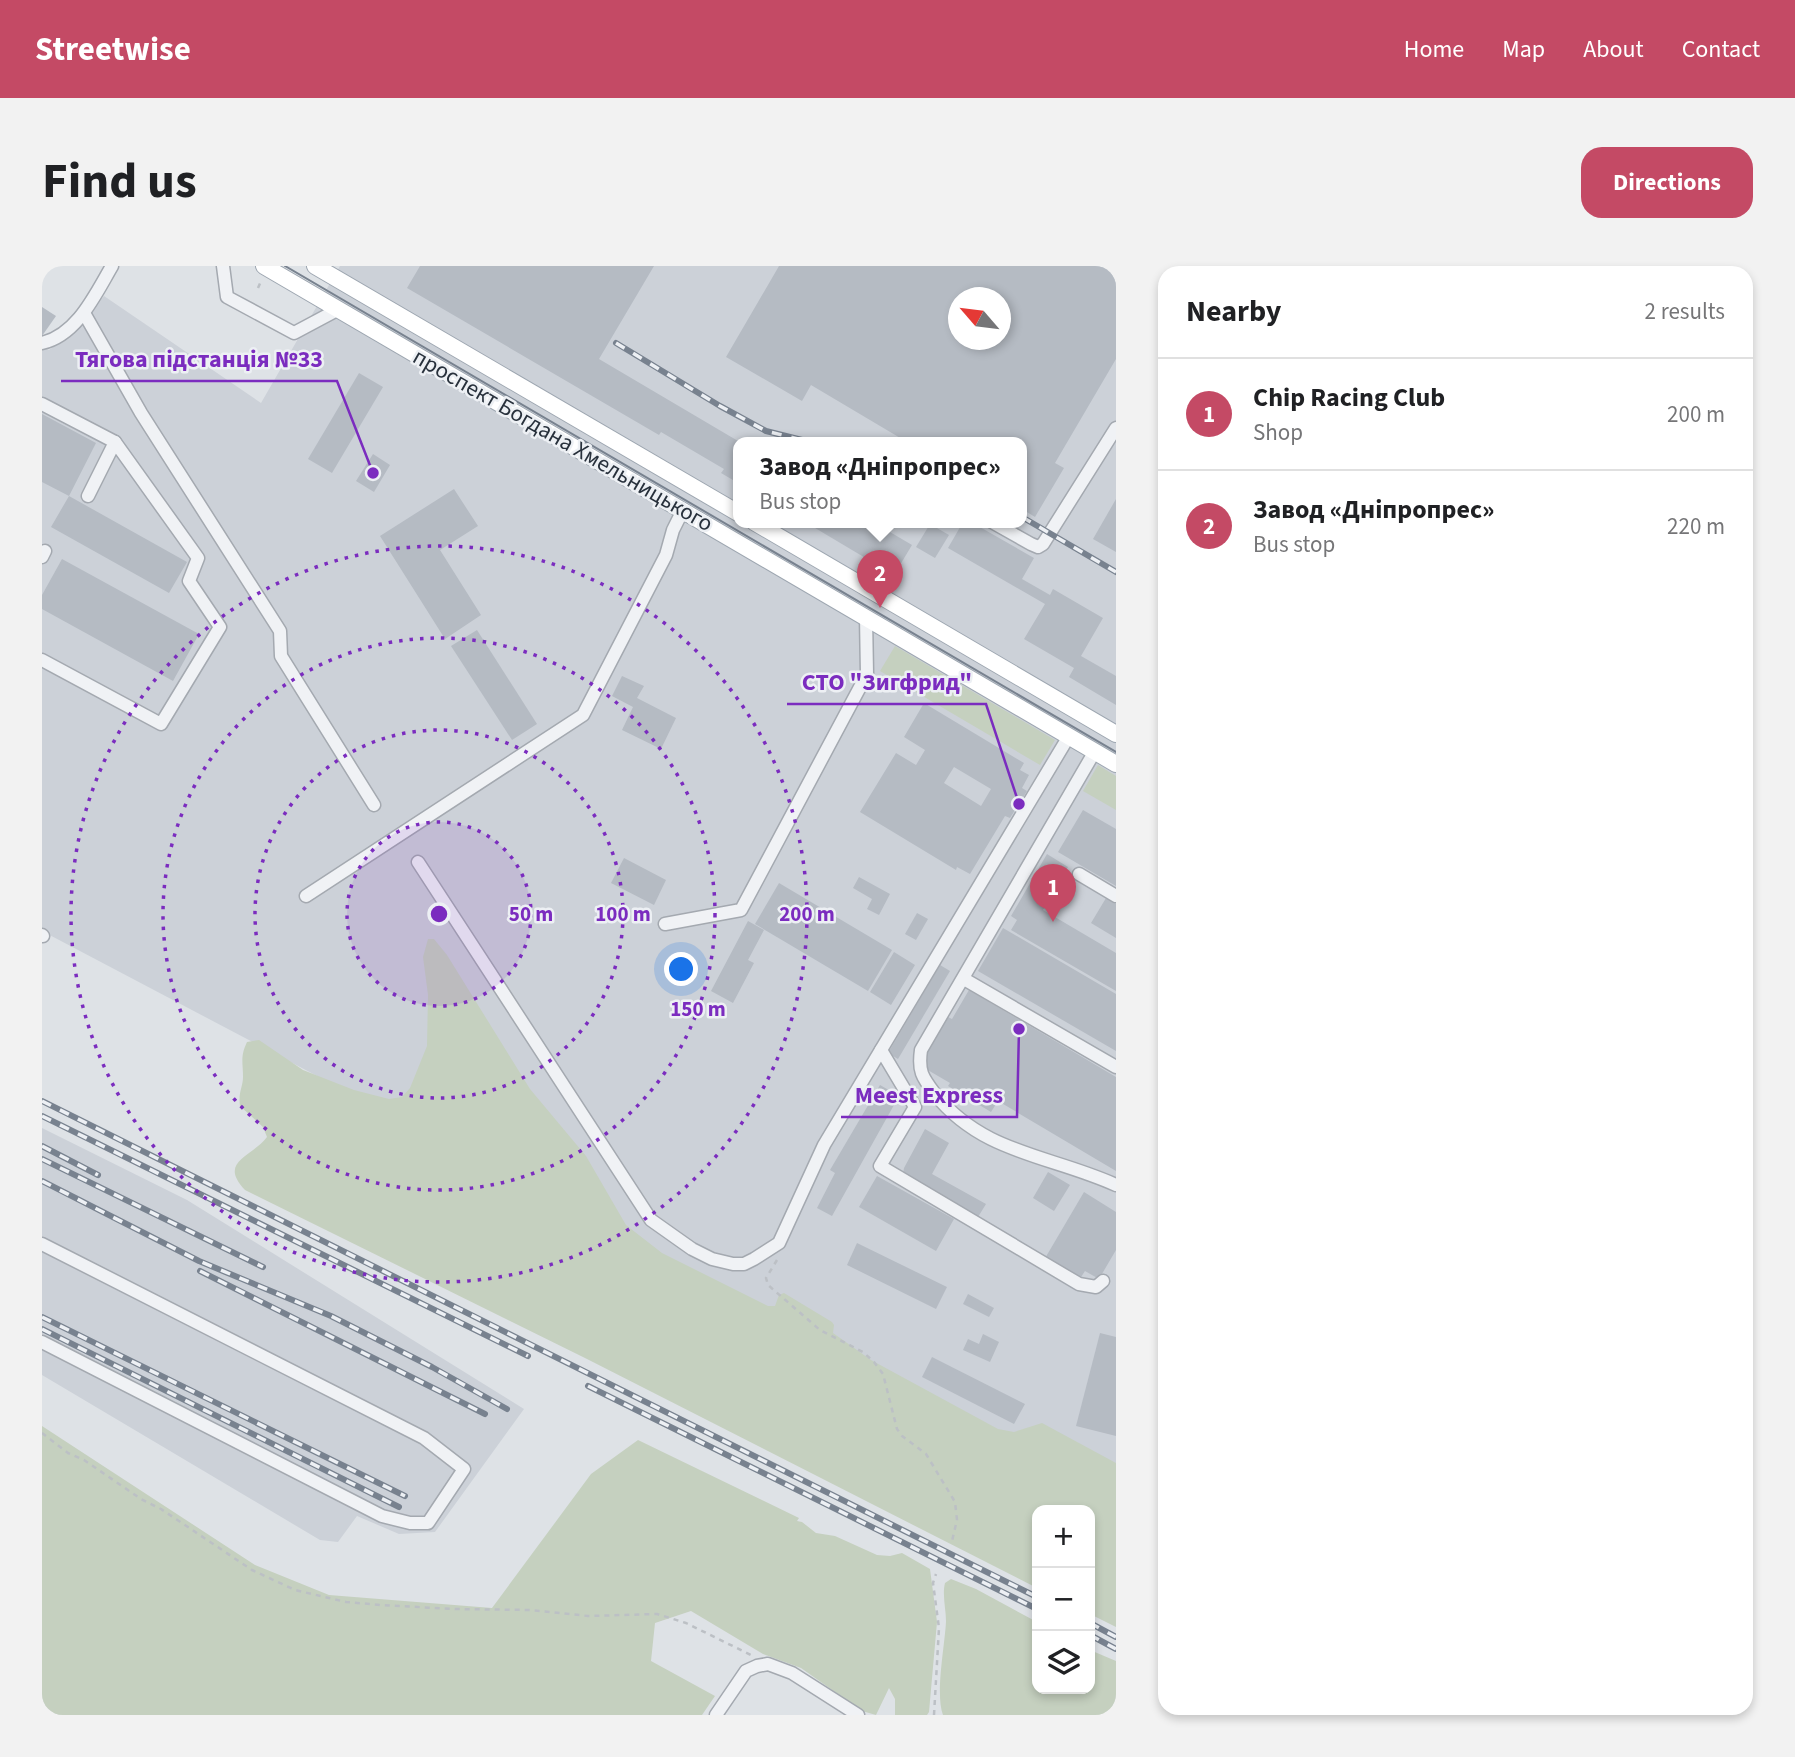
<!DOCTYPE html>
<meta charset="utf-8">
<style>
:root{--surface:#fff;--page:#f2f2f2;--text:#202124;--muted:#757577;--line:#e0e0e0;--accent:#c44a65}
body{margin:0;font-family:"Source Sans 3",sans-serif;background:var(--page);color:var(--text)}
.controls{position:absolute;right:21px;bottom:21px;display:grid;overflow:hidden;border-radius:14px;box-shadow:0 4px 10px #0003}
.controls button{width:63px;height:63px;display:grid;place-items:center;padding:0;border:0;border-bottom:2px solid var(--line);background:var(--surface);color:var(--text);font:35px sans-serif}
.compass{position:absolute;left:906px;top:21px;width:63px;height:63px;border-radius:50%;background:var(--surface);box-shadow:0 4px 10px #0003;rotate:298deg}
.you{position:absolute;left:640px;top:704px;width:24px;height:24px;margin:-18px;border:5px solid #fff;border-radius:50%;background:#1a73e8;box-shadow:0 0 0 10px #1a73e833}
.badge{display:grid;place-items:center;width:46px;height:46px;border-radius:50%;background:var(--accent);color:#fff;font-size:23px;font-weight:700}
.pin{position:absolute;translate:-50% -58px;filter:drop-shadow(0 2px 4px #0008)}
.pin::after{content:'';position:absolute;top:37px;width:24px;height:21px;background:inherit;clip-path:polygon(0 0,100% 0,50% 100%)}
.popup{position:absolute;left:691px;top:171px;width:294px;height:91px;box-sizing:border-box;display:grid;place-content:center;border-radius:14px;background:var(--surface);filter:drop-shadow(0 2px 5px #0005);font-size:23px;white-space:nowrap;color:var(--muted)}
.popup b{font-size:26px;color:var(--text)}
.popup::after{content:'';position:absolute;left:50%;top:100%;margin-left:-14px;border:14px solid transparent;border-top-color:var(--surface)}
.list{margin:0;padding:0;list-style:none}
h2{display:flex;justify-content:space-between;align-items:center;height:91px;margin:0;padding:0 28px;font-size:30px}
h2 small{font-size:23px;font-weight:400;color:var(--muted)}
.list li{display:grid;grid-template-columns:46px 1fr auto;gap:21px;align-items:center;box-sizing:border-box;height:112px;padding:0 28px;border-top:2px solid var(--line)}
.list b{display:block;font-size:26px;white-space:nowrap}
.list p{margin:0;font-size:23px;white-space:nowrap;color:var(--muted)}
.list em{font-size:23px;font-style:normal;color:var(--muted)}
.icon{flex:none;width:38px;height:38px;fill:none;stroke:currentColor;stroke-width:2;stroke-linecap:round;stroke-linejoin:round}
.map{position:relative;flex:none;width:1074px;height:1449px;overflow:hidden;border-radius:21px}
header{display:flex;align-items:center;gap:42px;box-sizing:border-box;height:98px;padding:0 35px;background:var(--accent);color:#fff}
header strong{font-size:33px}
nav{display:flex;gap:38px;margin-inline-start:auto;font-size:24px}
.intro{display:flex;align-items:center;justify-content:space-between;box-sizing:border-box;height:168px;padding:0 42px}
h1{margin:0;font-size:49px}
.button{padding:18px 32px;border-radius:21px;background:var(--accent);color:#fff;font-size:24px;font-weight:700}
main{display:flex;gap:42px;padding:0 42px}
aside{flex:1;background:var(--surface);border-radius:21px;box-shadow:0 4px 10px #0003}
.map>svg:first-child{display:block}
</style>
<header>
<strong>Streetwise</strong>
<nav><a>Home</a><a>Map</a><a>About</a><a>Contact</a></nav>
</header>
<div class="intro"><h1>Find us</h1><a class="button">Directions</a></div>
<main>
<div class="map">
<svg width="1074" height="1449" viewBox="0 0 1074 1449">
<rect width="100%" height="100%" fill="#dee2e6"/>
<!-- built -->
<g fill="#ccd1d8" fill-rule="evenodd">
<path d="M298 0H1074V1231L0 665V81L7 84 32 65 62 30 219 137ZM917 32H959V74H917ZM696 176H980V256H696Z"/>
<path d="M0 862 145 934 482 1143 393 1266 357 1268 315 1250 296 1276 278 1274 0 1109Z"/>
</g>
<!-- green -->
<g fill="#c5d0bf">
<path d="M853 380 1013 474 998 499 838 405Z"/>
<path d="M1056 499 1074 510V544L1041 525Z"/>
<path d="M386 673H392L405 689 488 823 544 890 584 959 620 987 726 1040H733L737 1029 742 1027 790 1056 792 1059 791 1067 829 1094 956 1163 972 1166 1000 1157 1074 1197V1361L1048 1348V1244H995V1322L545 1093 203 924C176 895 209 892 225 871L221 861 198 840C196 826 201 821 201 811 201 796 198 791 205 776L217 774 261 804 312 824 347 833 360 831 368 822 385 780 386 729 381 691Z"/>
<path d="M0 1160 213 1299 287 1329 450 1342 549 1208 596 1174 757 1252 755 1255 760 1256 774 1267 793 1270 835 1289 848 1290 860 1287 888 1303 895 1356 887 1446 885 1449H853V1433L847 1422 834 1449 820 1445 759 1402 721 1388 649 1345 613 1357 609 1395 673 1430 660 1449H0Z"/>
<path d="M909 1313 934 1323 995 1356V1423H1048V1384L1074 1395V1449H901C893 1428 903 1379 904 1355 904 1343 900 1329 903 1317Z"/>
</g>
<!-- building -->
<g fill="#b5bbc3" fill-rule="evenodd">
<path d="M378 0H612L557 93 696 175 691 188 696 191V217L679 207 682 203 619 166 617 169 365 22Z"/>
<path d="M737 0H1074V93L1013 197 1022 202 993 251 980 243V176H865L769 119 760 135 684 91ZM917 32H959V74H917Z"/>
<path d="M0 41 14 50 0 70Z"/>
<path d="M317 107 341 121 290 207 266 193Z"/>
<path d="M0 148 54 177 27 230 145 296 127 327 9 261 27 230 0 216Z"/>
<path d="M331 188 348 199 332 226 314 215Z"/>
<path d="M412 223 436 260 398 284 439 349 403 373 338 270Z"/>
<path d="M1074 233V286L1051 273Z"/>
<path d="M763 256H831L870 279 852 309Z"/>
<path d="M921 256H929L992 292 980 313 1008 329 1011 323 1061 352 1039 390 1074 410V439L1027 411 1032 402 982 373 1003 338 906 282Z"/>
<path d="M888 258 907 269 893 292 874 281Z"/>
<path d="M20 293 157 368 131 415 0 343V329Z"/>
<path d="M435 364 495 458 470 474 409 380Z"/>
<path d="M580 410 602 420 595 432 634 452 619 483 580 464 591 441 570 430Z"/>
<path d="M882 437 982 497 978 504 987 509 980 522 985 525 968 552 963 550 928 608 915 601 914 604 818 546 854 487 874 499 883 484 862 471ZM912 501 949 523 939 540 902 517Z"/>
<path d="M1041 544 1074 563V620L1016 586Z"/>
<path d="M1005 588 1026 601 1001 644 1074 687V725L969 664 975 654 969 650Z"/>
<path d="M582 592 624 614 612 639 569 617Z"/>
<path d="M817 611 848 628 837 649 825 643 830 633 811 622Z"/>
<path d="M737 617 850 684 826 725 713 658Z"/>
<path d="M1064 632 1074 638V672L1049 657Z"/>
<path d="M875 647 886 653 874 674 863 668Z"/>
<path d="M706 655 722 664 706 694 712 697 691 737 669 725Z"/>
<path d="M961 662 1074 728V785L936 705Z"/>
<path d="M852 686 873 699 849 739 828 726Z"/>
<path d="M898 699 908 705 856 793 846 787Z"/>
<path d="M927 724 1074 811V905L956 835 949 846 906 820 908 817 884 803 885 782 904 750 910 753Z"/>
<path d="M838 819 857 830 790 950 775 942 793 907 788 904Z"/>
<path d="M883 863 907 877 890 908 944 938 936 951 864 912 861 908 862 902Z"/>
<path d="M1006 906 1028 919 1012 945 991 932Z"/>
<path d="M835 910 912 953 894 985 817 941Z"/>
<path d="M1042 926 1074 946V984L1057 1013 1043 1005 1037 1014 1002 994Z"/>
<path d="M815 977 905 1021 894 1043 805 999Z"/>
<path d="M926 1028 952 1042 947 1051 921 1038Z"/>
<path d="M1058 1067 1074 1071V1170L1034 1160Z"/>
<path d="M941 1068 957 1076 948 1096 921 1084 926 1073 937 1078Z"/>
<path d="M890 1091 983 1138 972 1158 880 1111Z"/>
</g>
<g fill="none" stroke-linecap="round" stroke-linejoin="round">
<!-- minor casing -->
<g stroke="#a4a9b0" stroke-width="15">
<g id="minor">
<path d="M181 0 185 31 252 67 297 43"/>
<path d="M42 47 99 147 238 365 239 390 332 539"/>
<path d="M0 77C35 69 53 29 70 0"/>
<path d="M0 138 73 176 46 230"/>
<path d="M950 256 989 278 996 281 1001 278 1074 162"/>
<path d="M0 291 3 285"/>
<path d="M0 394 119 458 178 361 147 315 156 292 73 176"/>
<path d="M1053 485 879 784C876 805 880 811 893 828 941 888 1008 889 1074 919"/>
<path d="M376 596 609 954 650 983 670 993 691 998H702L712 993 737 977 782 879 1027 470"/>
<path d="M1037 608 1074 630"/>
<path d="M264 630 541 449 624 289 631 264 641 244"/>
<path d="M623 658 699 644 825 408 824 351"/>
<path d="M0 669 1 670"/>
<path d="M922 713 1074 801"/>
<path d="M839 784 873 841 838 900 1037 1018 1054 1021 1061 1015"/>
<path d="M0 978 382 1172 422 1203 386 1257H368L340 1250 0 1076"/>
<path d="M674 1449 704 1405 715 1400 726 1398 750 1407 816 1449"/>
</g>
</g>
<!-- major casing -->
<g stroke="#9ea7b1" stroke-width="18">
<g id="major">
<path d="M222 0 1074 498"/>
<path d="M273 0 696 247"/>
<path d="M712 256 1074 468"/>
</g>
</g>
<!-- path -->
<g stroke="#bcc0c5" stroke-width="2.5" stroke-dasharray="5 5" stroke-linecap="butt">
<path d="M216 22 219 15"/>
<path d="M735 994 724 1012 726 1019 778 1064 821 1086 832 1096 841 1108 855 1163 860 1170 884 1188 913 1236 915 1254 910 1275"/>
<path d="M0 1167 26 1187 42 1194 99 1233 119 1243 210 1304 253 1324 304 1336 339 1339 412 1343 489 1344 546 1350 615 1348 644 1357 711 1390"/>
<path d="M892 1449 897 1362 891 1317 894 1308"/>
</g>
<!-- minor -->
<use href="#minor" stroke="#f0f2f5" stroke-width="12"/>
<!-- major -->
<use href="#major" stroke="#fff" stroke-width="16"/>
<!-- tram -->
<path stroke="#78828f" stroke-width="2" d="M243 0 1074 486"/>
<!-- rail casing -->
<g stroke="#78828f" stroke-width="6">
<g id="rail">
<path d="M574 77 678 140 724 165 768 176"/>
<path d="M980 251 1074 306"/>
<path d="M0 835 995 1331"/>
<path d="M0 850 486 1090"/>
<path d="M0 880 56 909"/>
<path d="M0 893 221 1001"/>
<path d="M0 915 157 995 289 1050 390 1101 465 1143"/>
<path d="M158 1005 443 1148"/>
<path d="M0 1051 363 1230"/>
<path d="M0 1063 357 1241"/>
<path d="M546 1120 995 1343"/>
<path d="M1048 1357 1074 1371"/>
<path d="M1048 1369 1074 1383"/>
</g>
</g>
<!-- rail -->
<use href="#rail" stroke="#edf0f4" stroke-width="3.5" stroke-dasharray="10" stroke-linecap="butt"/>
</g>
<!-- distance rings -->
<circle cx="397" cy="648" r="92" fill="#7b2cbf" fill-opacity=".12"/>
<g fill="none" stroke="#7b2cbf" stroke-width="3.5" stroke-dasharray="3.5 7">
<circle cx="397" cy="648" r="92"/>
<circle cx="397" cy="648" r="184"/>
<circle cx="397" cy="648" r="276"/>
<circle cx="397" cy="648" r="368"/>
</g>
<g text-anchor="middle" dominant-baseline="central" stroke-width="5" stroke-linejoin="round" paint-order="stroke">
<!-- street labels -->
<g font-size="23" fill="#28313c" stroke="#edf0f4">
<text transform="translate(521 174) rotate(30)">проспект Богдана Хмельницького</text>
</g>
</g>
<circle cx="397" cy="648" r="10" fill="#7b2cbf" stroke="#edf0f4" stroke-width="3.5"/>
<g font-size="21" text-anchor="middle" font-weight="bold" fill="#7b2cbf" stroke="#edf0f4" stroke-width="5" stroke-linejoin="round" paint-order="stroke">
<text x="489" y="655">50 m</text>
<text x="581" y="655">100 m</text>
<text x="765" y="655">200 m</text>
<text x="656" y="750">150 m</text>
</g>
<!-- callouts -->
<path fill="none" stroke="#7b2cbf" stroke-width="2.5" d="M331 207L295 115H19M977 538L944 438H745M977 763L975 851H799"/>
<g fill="#7b2cbf" stroke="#edf0f4" stroke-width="2.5">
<circle cx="331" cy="207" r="7"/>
<circle cx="977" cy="538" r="7"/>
<circle cx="977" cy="763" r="7"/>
</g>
<g font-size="24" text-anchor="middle" font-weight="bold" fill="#7b2cbf" stroke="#edf0f4" stroke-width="5" stroke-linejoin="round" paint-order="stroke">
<text x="157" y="101">Тягова пiдстанцiя №33</text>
<text x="845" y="424">СТО "Зигфрид"</text>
<text x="887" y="837">Meest Express</text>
</g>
</svg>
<div class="controls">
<button>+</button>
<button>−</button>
<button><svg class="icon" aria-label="layers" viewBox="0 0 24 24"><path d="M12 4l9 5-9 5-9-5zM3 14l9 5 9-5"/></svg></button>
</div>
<svg class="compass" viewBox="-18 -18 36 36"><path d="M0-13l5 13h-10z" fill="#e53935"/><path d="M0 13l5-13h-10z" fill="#757577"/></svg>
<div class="you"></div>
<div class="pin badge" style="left:1011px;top:656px">1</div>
<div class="pin badge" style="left:838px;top:342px">2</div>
<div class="popup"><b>Завод «Дніпропрес»</b>Bus stop</div>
</div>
<aside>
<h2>Nearby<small>2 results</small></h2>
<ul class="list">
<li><span class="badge">1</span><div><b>Chip Racing Club</b><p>Shop</p></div><em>200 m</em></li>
<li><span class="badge">2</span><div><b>Завод «Дніпропрес»</b><p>Bus stop</p></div><em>220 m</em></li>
</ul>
</aside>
</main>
